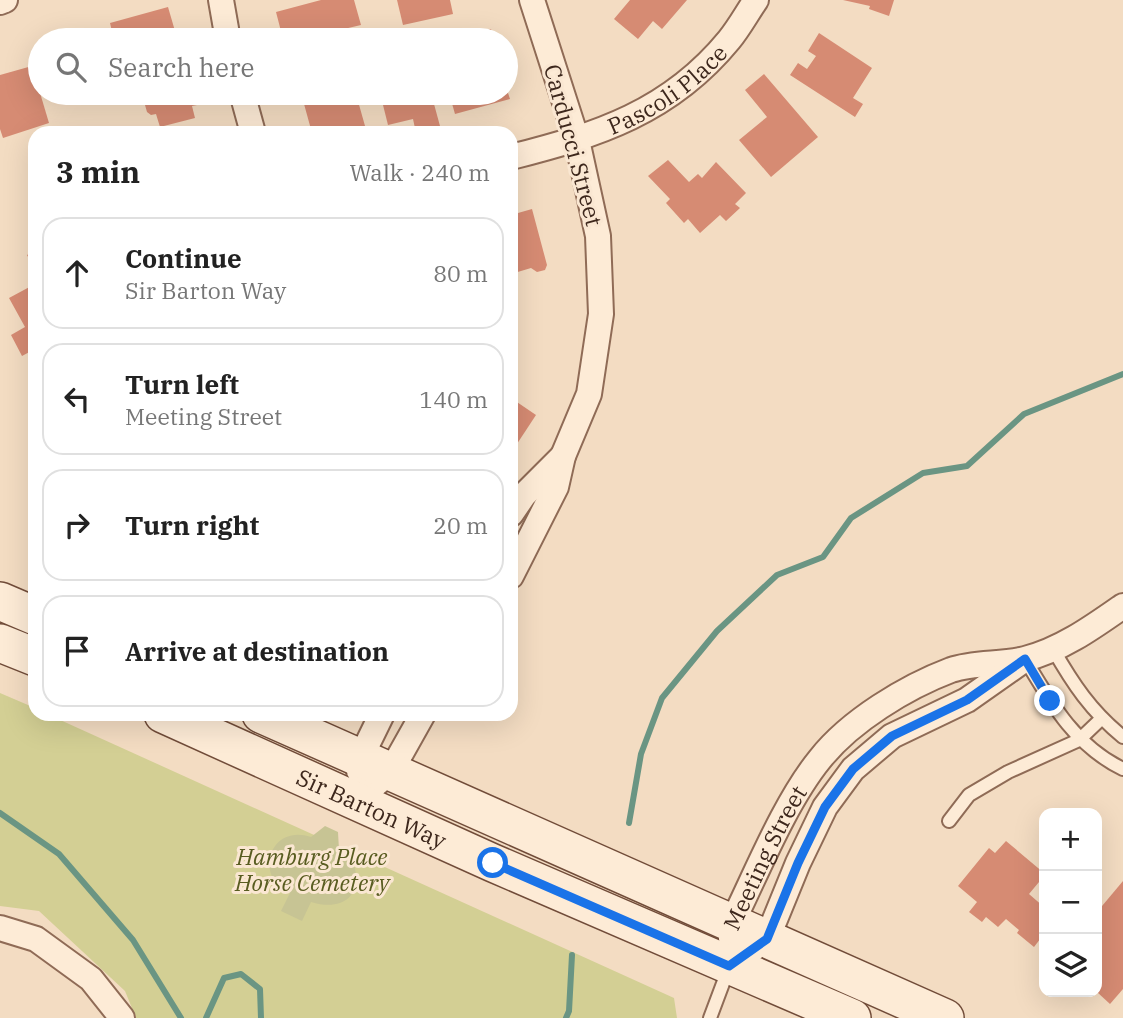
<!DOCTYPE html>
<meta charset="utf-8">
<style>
:root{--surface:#fff;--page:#f2f2f2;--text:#222;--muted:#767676;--line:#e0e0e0}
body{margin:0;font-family:"IBM Plex Serif",serif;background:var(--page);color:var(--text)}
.controls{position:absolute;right:21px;bottom:21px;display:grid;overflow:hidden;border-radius:14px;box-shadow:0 7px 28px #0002}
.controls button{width:63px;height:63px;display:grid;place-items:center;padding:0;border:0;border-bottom:2px solid var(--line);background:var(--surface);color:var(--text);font:35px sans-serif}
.stop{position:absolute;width:21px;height:21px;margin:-16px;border:5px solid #1a73e8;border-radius:50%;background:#fff}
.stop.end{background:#1a73e8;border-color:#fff;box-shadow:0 2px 7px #0008}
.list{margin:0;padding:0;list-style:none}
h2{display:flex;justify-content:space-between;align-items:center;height:91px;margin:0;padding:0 28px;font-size:30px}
h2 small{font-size:23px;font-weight:400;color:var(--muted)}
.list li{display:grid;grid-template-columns:46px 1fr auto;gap:21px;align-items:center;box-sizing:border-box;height:112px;margin:0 14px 14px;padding:0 14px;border:2px solid var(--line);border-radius:21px}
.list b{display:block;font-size:26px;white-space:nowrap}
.list p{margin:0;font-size:23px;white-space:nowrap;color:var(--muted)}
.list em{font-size:23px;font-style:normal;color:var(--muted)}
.icon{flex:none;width:38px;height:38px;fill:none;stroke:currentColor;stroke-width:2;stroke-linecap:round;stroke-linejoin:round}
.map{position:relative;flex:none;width:1123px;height:1018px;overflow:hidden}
.search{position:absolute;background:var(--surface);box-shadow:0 7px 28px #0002;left:28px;top:28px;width:490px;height:77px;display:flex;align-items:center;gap:18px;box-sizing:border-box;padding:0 24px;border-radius:38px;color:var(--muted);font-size:26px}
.panel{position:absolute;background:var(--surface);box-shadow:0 7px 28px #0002;left:28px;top:126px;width:490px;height:595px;border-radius:21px}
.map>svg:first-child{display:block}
</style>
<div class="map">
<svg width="1123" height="1018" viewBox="0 0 1123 1018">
<rect width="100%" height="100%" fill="#f3dcc2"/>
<!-- green -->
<path fill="#d3cf94" d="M0 693 35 708V714H47L674 998 677 1018H136L125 991 39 911 0 906Z"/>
<!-- cemetery -->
<path fill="#c7c494" d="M325 826 338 832 339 850 353 861C364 895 344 912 311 902L302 921 281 911 290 893C253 878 269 823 311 837Z"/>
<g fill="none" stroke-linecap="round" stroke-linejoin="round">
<!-- stream -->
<g stroke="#6a9583" stroke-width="6">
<path d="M0 813 59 854 133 940 181 1018"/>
<path d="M629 823 641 754 662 698 717 631 777 575 823 557 851 518 923 473 967 466 1024 414 1123 374"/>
<path d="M206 1018 224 978 241 974 260 989 261 1018"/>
<path d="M566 1018 569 1011 572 955"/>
</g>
</g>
<!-- building -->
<g fill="#d68b73">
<path d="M321 0H354L361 25 344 29 347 40H291L290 37 283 39 276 12Z"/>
<path d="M397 0H450L453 14 403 25Z"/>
<path d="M630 0H687L662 29 653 21 638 39 614 19Z"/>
<path d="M843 0H894L889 16 869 9 870 6Z"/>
<path d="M168 7 175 31 159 36 160 40H114L110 23Z"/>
<path d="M491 29 494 40H453V39Z"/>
<path d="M91 30 93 40H58L57 36 69 33 70 36Z"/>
<path d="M819 33 872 68 853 98 863 104 855 117 790 75 798 63 807 69 816 56 808 51Z"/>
<path d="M32 66 49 123 3 138 0 129V75Z"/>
<path d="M764 74 818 137 771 177 739 140 767 117 745 90Z"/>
<path d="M150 93H194L197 105 192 106 195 118 160 127 156 114 151 115 147 112 145 105 148 99 151 98Z"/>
<path d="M301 93H336L338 99 356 94 367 133H312Z"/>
<path d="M380 93H431L440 126 416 133 413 119 388 125Z"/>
<path d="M449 93H508L510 99 455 114Z"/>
<path d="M668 160 689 182 698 174 702 178 716 162 746 193 735 204 740 208 726 221 720 215 700 233 688 219 684 223 666 203 670 199 648 176Z"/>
<path d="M532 209 547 265 545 270 537 272 531 268 511 274V215Z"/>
<path d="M35 239V259L27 256Z"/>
<path d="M35 284V349L22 356 11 335 25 327 9 298Z"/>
<path d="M511 398 536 415 511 453Z"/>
<path d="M1006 841 1044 873V876L1029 894 1044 907V934L1034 947 1017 933 1019 930 1006 919 998 927 986 917 982 922 969 912 977 902 958 886 989 848 995 853Z"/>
<path d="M1123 881V989L1110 1004 1097 992V912Z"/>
</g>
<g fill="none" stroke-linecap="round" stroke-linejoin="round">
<!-- lane casing -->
<g stroke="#8f6b56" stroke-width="16">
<g id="lane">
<path d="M1053 649C1073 684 1091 711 1123 737"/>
<path d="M1025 659C1051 703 1075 746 1123 769"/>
<path d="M949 821 969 795 1008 772 1079 740 1101 719"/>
<path d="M710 1018 728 970"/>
</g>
</g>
<!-- street casing -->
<g stroke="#8f6b56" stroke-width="28">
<g id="street">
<path d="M221 0 228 40"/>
<path d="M0 2 5 0"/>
<path d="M242 93 253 133"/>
<path id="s1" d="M511 157C598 135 670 112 729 40 739 28 747 13 756 0"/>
<path d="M511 514 524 495 563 456"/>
<path d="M511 576 556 487 563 456 589 394 601 314 598 236 577 140 532 0"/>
<path d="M359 771 361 757 382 714"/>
<path d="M355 802 391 771 423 714"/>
<path d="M0 928 36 939 91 979 122 1018"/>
<path id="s2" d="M731 939 732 923C757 872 785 802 820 759 850 721 906 687 951 670 974 662 1001 665 1025 659 1061 650 1093 627 1123 606"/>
<path d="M729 966 767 939 798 863 825 807 853 769 892 736 967 700 1021 662"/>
</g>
</g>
<!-- secondary casing -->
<g stroke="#714c39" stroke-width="40">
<g id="secondary">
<path d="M0 601 35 616"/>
<path d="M0 643 35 657"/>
<path id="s3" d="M163 714 493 863 852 1018"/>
<path d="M261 714 945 1018"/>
</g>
</g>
<!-- lane -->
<use href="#lane" stroke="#fdebd6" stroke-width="12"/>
<!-- street -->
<use href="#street" stroke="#fdebd6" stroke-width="24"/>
<!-- secondary -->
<use href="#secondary" stroke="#fdebd6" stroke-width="37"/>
</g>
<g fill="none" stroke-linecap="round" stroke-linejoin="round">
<!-- route -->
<path stroke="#1a73e8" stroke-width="9" d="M493 863 729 966 767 939 798 863 825 807 853 769 892 736 967 700 1025 659 1050 701"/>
</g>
<g text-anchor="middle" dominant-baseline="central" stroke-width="6" stroke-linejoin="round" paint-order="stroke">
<!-- street labels -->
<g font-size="23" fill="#3d271c" stroke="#fae7d2">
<text stroke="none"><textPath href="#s1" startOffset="172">Pascoli Place</textPath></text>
<text transform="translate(574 145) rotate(75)">Carducci Street</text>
<text stroke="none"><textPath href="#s3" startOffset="229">Sir Barton Way</textPath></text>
<text stroke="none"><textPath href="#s2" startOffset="89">Meeting Street</textPath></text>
</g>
<!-- park labels -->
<g font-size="23" font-style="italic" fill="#585c20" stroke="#fae7d2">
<text x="312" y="856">Hamburg Place<tspan x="312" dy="26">Horse Cemetery</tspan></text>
</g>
</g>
</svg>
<div class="controls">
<button>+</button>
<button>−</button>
<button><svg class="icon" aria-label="layers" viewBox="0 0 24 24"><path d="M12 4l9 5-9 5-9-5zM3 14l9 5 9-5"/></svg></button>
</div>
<div class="stop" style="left:493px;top:863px"></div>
<div class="stop end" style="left:1050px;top:701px"></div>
<div class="search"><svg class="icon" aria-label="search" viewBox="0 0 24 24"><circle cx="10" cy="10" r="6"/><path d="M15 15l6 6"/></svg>Search here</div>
<section class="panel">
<h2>3 min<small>Walk · 240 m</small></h2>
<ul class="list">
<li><svg class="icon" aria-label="ahead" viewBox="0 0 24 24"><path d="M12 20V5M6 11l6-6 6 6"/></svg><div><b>Continue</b><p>Sir Barton Way</p></div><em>80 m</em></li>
<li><svg class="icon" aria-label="left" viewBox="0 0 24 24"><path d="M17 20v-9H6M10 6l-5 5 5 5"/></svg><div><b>Turn left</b><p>Meeting Street</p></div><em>140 m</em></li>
<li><svg class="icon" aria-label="right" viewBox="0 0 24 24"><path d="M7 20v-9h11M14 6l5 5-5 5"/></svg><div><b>Turn right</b></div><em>20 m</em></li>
<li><svg class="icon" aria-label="arrive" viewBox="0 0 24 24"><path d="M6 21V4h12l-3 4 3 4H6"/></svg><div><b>Arrive at destination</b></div></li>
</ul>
</section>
</div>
